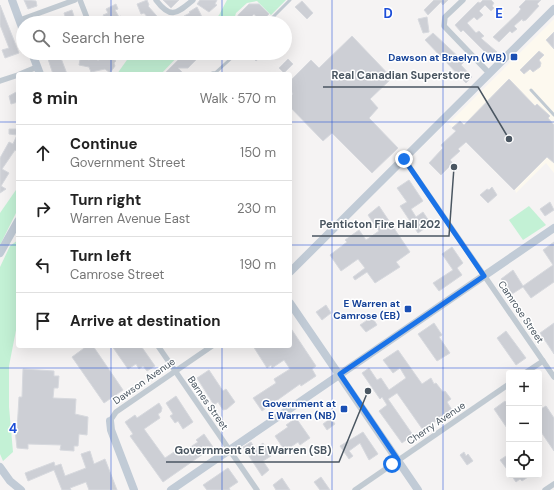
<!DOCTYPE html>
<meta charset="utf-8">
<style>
:root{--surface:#fff;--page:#f2f2f2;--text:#222;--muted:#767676;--line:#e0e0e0}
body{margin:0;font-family:"DM Sans",sans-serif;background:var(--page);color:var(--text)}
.controls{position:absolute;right:12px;bottom:12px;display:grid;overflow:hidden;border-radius:4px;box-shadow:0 4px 16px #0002}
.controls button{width:36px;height:36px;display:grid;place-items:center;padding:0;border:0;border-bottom:1px solid var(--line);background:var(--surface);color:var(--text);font:20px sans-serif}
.stop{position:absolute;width:12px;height:12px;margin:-9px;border:3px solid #1a73e8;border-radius:50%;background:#fff}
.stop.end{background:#1a73e8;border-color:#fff;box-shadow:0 1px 4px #0008}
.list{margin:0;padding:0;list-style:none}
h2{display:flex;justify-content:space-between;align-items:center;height:52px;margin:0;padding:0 16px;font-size:17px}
h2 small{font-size:13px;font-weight:400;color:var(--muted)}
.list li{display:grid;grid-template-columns:26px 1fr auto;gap:12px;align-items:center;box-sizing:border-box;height:56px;padding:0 16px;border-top:1px solid var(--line)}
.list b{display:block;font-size:15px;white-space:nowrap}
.list p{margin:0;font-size:13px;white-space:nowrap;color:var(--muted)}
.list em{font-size:13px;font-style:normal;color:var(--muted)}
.icon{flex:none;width:22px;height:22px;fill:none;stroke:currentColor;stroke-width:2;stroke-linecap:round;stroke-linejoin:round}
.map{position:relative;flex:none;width:554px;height:490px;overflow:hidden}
.search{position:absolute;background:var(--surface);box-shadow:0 4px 16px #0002;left:16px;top:16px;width:276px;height:44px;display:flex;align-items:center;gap:10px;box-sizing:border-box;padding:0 14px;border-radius:22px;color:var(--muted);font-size:15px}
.panel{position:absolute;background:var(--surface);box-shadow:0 4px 16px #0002;left:16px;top:72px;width:276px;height:276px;border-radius:4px}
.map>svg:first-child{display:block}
</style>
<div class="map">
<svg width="554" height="490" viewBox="0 0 554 490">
<rect width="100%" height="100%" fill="#f5f3f3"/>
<!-- commercial -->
<path fill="#fdf9ef" d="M554 19V173L546 163 516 193 515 189 496 173 453 127 448 124Z"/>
<!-- green -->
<g fill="#c3f1d5">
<path d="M227 0H286L271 15 257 1 247 3 236 13 233 23H212L219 15Z"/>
<path d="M135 53H181L161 74H117L129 57Z"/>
<path d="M18 187V209L0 245V213Z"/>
<path d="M529 206 546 225 523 240 509 220Z"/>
<path d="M18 240V320L9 366V407L13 452 3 461 0 454V267L10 246Z"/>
</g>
<!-- building -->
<g fill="#cdcfd5" stroke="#d7d9de">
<path d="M24 0 36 1 37 6 28 9Z"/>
<path d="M147 0 149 5 148 6 163 23H152L144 13 141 14 137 4Z"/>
<path d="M163 0H179L171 8Z"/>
<path d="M200 0H217L215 4 217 5 209 12 197 4Z"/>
<path d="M434 0H448L443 5 441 2 428 15 424 10Z"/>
<path d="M483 0H491L494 3 492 6 494 8 491 11 485 5 479 11 483 15 477 20 474 17 467 23 476 33 479 31 484 36 481 38 483 40 497 52 491 58 463 30 461 32 455 25 478 2 480 3Z"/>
<path d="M526 0H541L537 4 539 6 526 20 523 21 522 19 514 26 517 29 512 33 510 31 499 42 493 37 518 13 521 9 519 7Z"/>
<path d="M302 1 313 13 307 19 295 7Z"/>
<path d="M116 4 118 9 115 10 119 17 121 16 125 22 108 23 103 15 108 13 106 9Z"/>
<path d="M249 4H259L269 14 264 19 259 20 254 14 245 23H234L238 20V15Z"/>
<path d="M0 5 19 53 5 58 2 50 9 48 0 25Z"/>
<path d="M197 7 203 19 197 23H180L184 16 190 13 189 12Z"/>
<path d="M72 10 76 23H67L64 13Z"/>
<path d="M427 17 429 32 423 33 418 19Z"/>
<path d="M554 32V49L546 40Z"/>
<path d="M433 33 464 62 461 65 472 77 466 83 425 40Z"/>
<path d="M352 36 392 78 370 99 378 108 369 118 398 148 372 173 332 133 323 141 290 107V97L293 94 290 90V81L311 60 319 68Z"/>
<path d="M539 51 544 55 539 60 541 63 540 67 533 72 530 69 524 74 520 70Z"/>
<path d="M46 53H59L67 74H53Z"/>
<path d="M105 53 116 61 114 63 115 66 110 73 105 69 91 72 89 67 79 65 81 54 88 56V60L97 58 98 61Z"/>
<path d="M185 53 187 55 189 53H203L188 68H178L184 74H164Z"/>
<path d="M248 53H265L256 61Z"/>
<path d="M288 59 293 64 284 73 279 68Z"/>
<path d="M509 79 535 106 537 104 550 116 548 118 554 125V163L547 157 514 190 466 142 458 149 460 151 450 160 453 163 441 175 429 163 443 148 441 145 456 131 452 128 460 121 464 125Z"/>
<path d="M18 91V102L11 104 9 96Z"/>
<path d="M9 129H18V152L15 150 2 169 9 173 1 186 6 189 0 193V158L9 142 13 144 17 135 9 134Z"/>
<path d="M409 180 423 201 411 209 416 217 423 212 431 224 418 233 400 206 407 202 397 188Z"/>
<path d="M492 187 497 195 488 203 480 195 487 189 489 190Z"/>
<path d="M550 202 554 210 545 216 540 209Z"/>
<path d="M379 206 410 252 396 262 400 267 375 283 367 272 355 280 353 277 365 268 358 259 341 271 330 255 347 242 345 240 359 230 366 240 379 231 368 215Z"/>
<path d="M554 242V282L531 298 523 287 512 294 501 279 513 270 523 286 553 265 543 250Z"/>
<path d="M452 247 463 263 457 268 462 275 439 291 433 283 453 270 442 254Z"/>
<path d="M326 305 331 313 322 320 316 312Z"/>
<path d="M372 317 377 325 366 332 360 325Z"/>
<path d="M434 323 442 335 439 337 450 353 437 361 418 334Z"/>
<path d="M554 323V354L540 333Z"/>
<path d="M290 327 316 366 312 369 316 376 301 386 300 384 262 411 253 398 276 383 274 379 290 369 284 360 272 368 271 365 267 368 253 346H290Z"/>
<path d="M506 331 526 358 516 365 497 338Z"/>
<path d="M87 346H93L123 390 104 403 72 357Z"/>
<path d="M112 346H141L155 366 147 371 143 366 139 369 136 364 128 369Z"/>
<path d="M398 350 422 384 431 378 434 384 436 383 443 392 445 391 451 399 447 402 452 410 423 430 397 393 388 399 413 435 402 443 379 411 387 405 382 397 380 399 362 373 369 368 377 380 381 378 389 390 406 378 400 368 393 373 383 360Z"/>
<path d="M23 369 54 371V376H59L58 388H54L53 398 76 399 75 414 88 417 87 435 79 434 78 446H74V451L60 450 61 445 28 444V449L17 448 15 430H17L19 397H22Z"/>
<path d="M209 370 223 391 226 389 235 402 227 409 223 410 218 402 214 405 197 378Z"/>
<path d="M176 396 193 422 183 429 178 421 175 423 170 416 173 414 166 403Z"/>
<path d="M505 401 509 406V431L494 409Z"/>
<path d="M159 403 162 408 161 412 158 414 160 418 144 429 165 458 180 448 183 452 198 442 196 440 204 434 213 447 163 482 130 436 133 434 125 422 135 415 137 418Z"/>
<path d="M546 406 554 418V451L539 429V410Z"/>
<path d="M296 418 310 438 300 445 298 442 285 451 275 436 288 427 286 425Z"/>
<path d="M331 418 335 424 327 430 323 424Z"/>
<path d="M363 432 378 454 369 460 360 443 349 451 353 456 349 459 340 446Z"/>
<path d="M251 442 255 449 263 443 271 456 263 461 269 470 262 476 243 447Z"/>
<path d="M90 451 94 464 105 459 117 490H89L86 482 70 488 71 490H62L54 470 28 481 25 473 54 462 55 466 61 464 65 476 86 468 81 454Z"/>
<path d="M464 452 466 456 468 454 473 461 467 465 460 455Z"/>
<path d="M509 454V472L500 460Z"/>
<path d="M228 468 238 482 229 488 230 490H207L203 485Z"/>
<path d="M511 475H531L522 481 520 479 516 482Z"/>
<path d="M321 477 330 490H320L314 482Z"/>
<path d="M282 478 290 490H276L273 485Z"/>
</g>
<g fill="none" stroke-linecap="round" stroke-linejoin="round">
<!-- lane -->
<g stroke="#c1cad2" stroke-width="3">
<path d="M267 23 290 0"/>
<path d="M214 74 237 53"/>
<path d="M531 90 554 115"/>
</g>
<!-- street -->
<g stroke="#c1cad2" stroke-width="5.5">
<path d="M80 0 89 23"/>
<path d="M156 0C171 20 177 13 193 0"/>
<path d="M463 0 445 17 444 26 489 73"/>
<path d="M20 20 75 0"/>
<path d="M20 74 37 67"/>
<path d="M213 74H214"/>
<path d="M0 81 18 75"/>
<path d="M404 159 554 377"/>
<path d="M158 346 257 490"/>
<path d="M525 373 543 361"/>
<path d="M110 421 116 412 212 346"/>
<path d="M355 490 509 384"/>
<path d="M545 490 554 484"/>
</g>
<!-- secondary -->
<g stroke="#c1cbd6" stroke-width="8">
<path d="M12 0 23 30"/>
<path d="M32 53 40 74"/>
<path d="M0 253 18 221"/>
<path d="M290 272 554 9"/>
<path d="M290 303 418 490"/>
<path d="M110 421 111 430 134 490"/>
<path d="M0 467 10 481 21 490"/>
<path d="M171 490 554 228"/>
</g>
</g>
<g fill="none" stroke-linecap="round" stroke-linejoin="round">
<!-- route -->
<path stroke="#1a73e8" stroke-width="5" d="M392 464 398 460 340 374 484 276 404 159"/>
</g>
<!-- grid -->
<path fill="none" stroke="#1d4ed8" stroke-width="1" stroke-opacity="0.55" d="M111 0V23M222 0V23M332 0V490M443 0V490M111 53V74M222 53V74M0 122H18M290 122H554M0 245H18M290 245H554M111 346V490M222 346V490M0 368H554"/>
<!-- markers -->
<g fill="#1a4fb4" stroke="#fff" stroke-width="1.5">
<rect x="510" y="53" width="8" height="8" rx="2"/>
<rect x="404" y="305" width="8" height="8" rx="2"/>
<rect x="340" y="405" width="8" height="8" rx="2"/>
</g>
<g text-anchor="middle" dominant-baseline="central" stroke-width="3" stroke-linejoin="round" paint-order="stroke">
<!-- transit labels -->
<g font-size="10" font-weight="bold" fill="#164399" stroke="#fff" text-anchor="end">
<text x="506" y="57">Dawson at Braelyn (WB)</text>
<text x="400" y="303">E Warren at<tspan x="400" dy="12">Camrose (EB)</tspan></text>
<text x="336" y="403">Government at<tspan x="336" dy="12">E Warren (NB)</tspan></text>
</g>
<!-- street labels -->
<g font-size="10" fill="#4a5661" stroke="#fff">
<text transform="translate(521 312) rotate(56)">Camrose Street</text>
<text transform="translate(144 381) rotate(-35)">Dawson Avenue</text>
<text transform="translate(208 403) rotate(55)">Barnes Street</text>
<text transform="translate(436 423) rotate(-34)">Cherry Avenue</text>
</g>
</g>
<g font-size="13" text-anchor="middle" font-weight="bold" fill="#1d4ed8" stroke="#fff" stroke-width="3" stroke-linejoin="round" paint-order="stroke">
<text x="388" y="18">D</text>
<text x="499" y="18">E</text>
<text x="13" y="433">4</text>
</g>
<!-- callouts -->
<path fill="none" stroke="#4a5661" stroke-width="1.5" d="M509 139L478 87H323M454 167L449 236H312M368 391L339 462H166"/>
<g fill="#4a5661" stroke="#fff" stroke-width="1.5">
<circle cx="509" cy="139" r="4"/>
<circle cx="454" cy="167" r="4"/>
<circle cx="368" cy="391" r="4"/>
</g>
<g font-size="11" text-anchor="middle" font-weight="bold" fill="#4a5661" stroke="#fff" stroke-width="3" stroke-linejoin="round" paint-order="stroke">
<text x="401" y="79">Real Canadian Superstore</text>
<text x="380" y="228">Penticton Fire Hall 202</text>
<text x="253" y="454">Government at E Warren (SB)</text>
</g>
</svg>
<div class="controls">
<button>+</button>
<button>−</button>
<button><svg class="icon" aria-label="locate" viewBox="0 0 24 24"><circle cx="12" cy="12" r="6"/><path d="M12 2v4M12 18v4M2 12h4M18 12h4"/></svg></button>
</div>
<div class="stop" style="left:392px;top:464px"></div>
<div class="stop end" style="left:404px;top:159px"></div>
<div class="search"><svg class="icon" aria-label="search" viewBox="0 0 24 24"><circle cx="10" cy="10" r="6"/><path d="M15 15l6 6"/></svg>Search here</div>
<section class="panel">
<h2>8 min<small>Walk · 570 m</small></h2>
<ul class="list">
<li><svg class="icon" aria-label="ahead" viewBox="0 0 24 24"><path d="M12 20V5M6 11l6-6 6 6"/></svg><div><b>Continue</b><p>Government Street</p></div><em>150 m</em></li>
<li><svg class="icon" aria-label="right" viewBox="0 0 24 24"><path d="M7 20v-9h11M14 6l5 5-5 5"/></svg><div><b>Turn right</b><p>Warren Avenue East</p></div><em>230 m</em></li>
<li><svg class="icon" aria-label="left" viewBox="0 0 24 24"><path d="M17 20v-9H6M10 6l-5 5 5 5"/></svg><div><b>Turn left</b><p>Camrose Street</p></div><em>190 m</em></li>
<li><svg class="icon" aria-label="arrive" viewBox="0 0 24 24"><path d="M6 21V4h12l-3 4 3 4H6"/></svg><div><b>Arrive at destination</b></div></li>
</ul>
</section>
</div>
